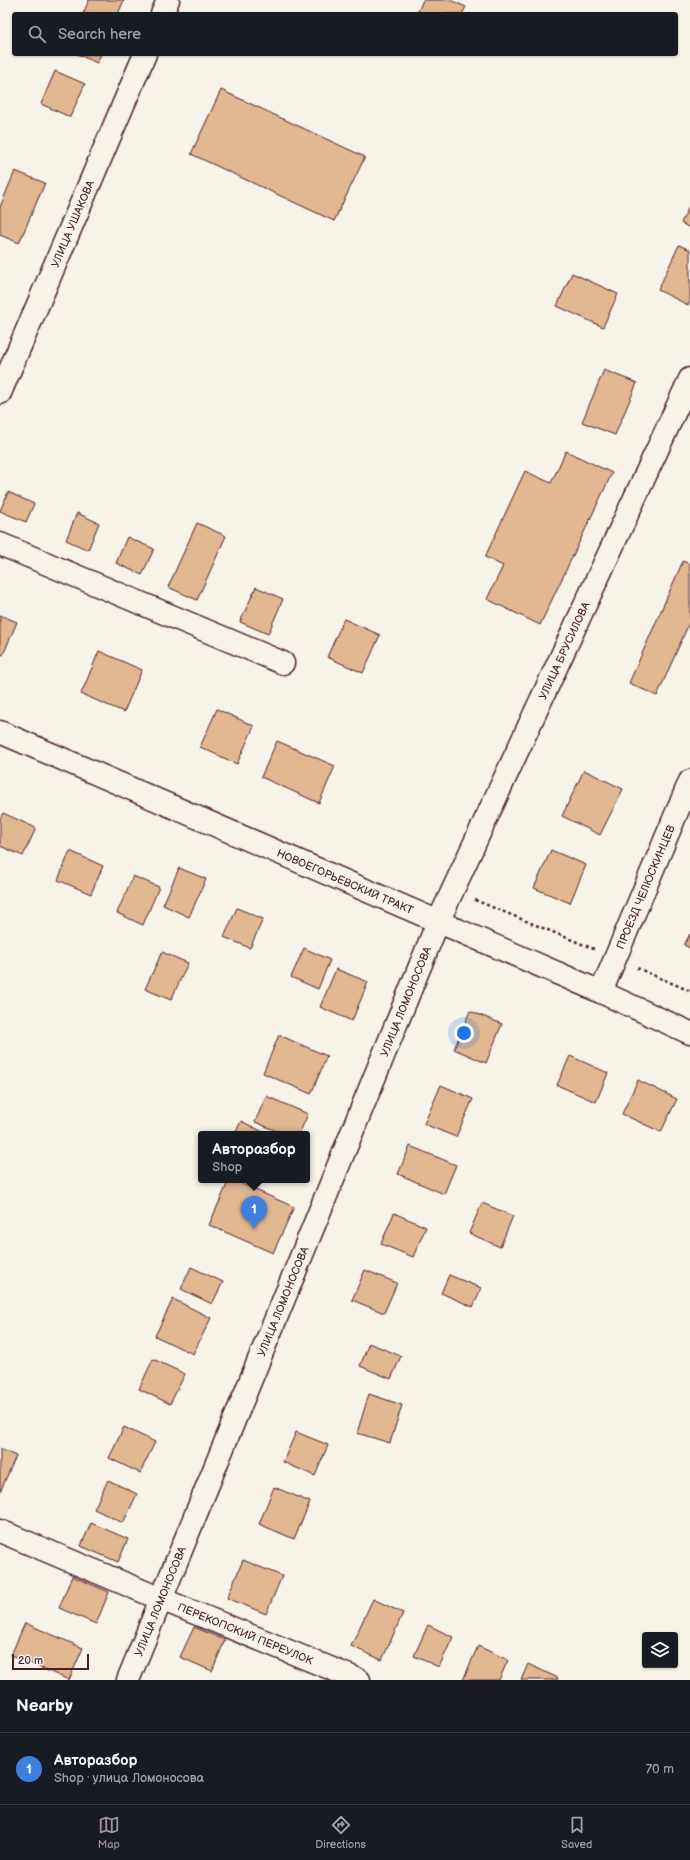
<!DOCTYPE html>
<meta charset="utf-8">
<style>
:root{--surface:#171b24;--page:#242831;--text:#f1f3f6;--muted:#9ea1a6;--line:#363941;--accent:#a6949b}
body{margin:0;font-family:"Balsamiq Sans",sans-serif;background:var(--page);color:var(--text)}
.controls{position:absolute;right:12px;bottom:12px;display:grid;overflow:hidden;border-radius:4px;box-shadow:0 1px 3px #0004}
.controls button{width:36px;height:36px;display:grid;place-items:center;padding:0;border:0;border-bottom:1px solid var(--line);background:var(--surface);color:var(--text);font:20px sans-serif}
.scale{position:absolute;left:12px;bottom:10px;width:77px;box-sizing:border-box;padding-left:4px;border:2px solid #4a1f2b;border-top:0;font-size:11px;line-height:14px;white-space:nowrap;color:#4a1f2b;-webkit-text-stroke:3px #f7f3e8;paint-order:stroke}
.you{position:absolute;left:464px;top:1033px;width:14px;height:14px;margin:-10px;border:3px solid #fff;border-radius:50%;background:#1a73e8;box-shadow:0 0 0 6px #1a73e833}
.badge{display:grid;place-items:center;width:26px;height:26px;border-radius:50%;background:var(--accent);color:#fff;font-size:13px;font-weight:700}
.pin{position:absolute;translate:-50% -33px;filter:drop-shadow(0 1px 2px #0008)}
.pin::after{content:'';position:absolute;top:21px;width:14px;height:12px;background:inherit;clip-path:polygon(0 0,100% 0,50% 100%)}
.popup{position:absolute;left:198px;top:1131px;width:112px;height:52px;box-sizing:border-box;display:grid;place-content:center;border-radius:4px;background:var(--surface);filter:drop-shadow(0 1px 3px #0005);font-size:13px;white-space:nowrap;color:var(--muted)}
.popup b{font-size:15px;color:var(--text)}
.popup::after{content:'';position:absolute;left:50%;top:100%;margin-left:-8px;border:8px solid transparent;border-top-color:var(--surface)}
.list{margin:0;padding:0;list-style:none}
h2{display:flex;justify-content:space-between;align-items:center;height:52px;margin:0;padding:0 16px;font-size:17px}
h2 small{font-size:13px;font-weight:400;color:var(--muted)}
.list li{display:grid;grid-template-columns:26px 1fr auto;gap:12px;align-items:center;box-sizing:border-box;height:72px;padding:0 16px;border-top:1px solid var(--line)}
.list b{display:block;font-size:15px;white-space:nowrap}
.list p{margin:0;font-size:13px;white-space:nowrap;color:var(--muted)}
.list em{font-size:13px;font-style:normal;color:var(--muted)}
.icon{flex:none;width:22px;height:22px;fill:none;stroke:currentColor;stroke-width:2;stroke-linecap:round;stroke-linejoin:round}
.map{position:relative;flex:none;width:690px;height:1680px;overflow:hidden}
.search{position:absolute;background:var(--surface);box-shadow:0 1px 3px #0004;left:12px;right:12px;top:12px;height:44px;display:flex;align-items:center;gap:10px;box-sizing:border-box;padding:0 14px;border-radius:4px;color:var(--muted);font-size:15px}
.sheet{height:124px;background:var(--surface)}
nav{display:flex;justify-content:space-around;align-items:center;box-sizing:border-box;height:56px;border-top:1px solid var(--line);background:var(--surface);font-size:11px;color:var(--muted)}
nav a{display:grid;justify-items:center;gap:2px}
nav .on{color:var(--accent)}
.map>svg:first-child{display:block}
</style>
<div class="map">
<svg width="690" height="1680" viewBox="0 0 690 1680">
<rect width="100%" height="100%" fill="#f7f3e8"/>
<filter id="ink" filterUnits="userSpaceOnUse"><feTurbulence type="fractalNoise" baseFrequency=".025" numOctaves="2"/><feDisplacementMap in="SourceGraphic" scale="8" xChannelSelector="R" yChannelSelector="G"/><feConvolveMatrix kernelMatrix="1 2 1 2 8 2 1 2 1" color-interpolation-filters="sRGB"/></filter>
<g filter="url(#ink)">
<!-- building -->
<g fill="#e1b792" stroke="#4a1f2b">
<path d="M89 0H124L118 14H83Z"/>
<path d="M423 0H450L466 7 462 14H417Z"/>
<path d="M77 54H101L97 63Z"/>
<path d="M55 71 85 84 70 117 41 104Z"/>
<path d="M221 90 365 157 334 221 191 154Z"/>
<path d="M15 171 45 183 19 243 0 235V207Z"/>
<path d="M690 204V228L681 223Z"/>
<path d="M679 245 690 250V302L688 305 658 290Z"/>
<path d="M572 273 618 294 603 327 557 306Z"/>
<path d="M604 370 637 383 615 435 582 422Z"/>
<path d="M566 451 612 473 540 625 487 599 503 566 485 557 525 471 551 483Z"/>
<path d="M8 492 34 504 26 522 0 511Z"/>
<path d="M77 513 99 523 88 550 66 540Z"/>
<path d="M197 523 226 536 197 600 168 587Z"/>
<path d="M127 537 154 549 142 575 116 563Z"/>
<path d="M683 561 690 564V621L657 696 629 683Z"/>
<path d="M256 587 283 599 268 634 240 622Z"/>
<path d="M0 615 17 622 3 655 0 654Z"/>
<path d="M344 619 380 635 363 673 327 657Z"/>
<path d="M99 651 142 670 124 712 81 694Z"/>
<path d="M217 709 254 726 237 764 200 747Z"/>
<path d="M277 741 335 766 319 803 261 777Z"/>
<path d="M584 770 623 789 600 835 562 816Z"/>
<path d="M3 813 36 828 23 856 0 846V819Z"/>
<path d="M551 850 586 865 570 903 534 888Z"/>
<path d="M70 851 103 866 91 894 58 880Z"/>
<path d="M179 868 206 879 189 917 163 905Z"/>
<path d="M133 876 159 887 143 925 117 913Z"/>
<path d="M237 908 263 919 250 948 224 937Z"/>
<path d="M690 934V948L684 945Z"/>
<path d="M304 948 330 960 318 989 291 977Z"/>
<path d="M162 952 188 963 171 1000 145 989Z"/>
<path d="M336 969 368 982 352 1021 320 1007Z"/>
<path d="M470 1011 502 1024 486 1063 454 1049Z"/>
<path d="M279 1035 327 1056 311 1094 263 1073Z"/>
<path d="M570 1056 608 1073 596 1102 557 1085Z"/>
<path d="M638 1080 677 1099 661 1132 622 1114Z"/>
<path d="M441 1085 473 1099 456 1137 424 1124Z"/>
<path d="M266 1096 308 1114 299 1134H284L255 1122Z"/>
<path d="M241 1121 267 1134H235Z"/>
<path d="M410 1146 456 1165 444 1194 398 1174Z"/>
<path d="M229 1180H233L294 1207 273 1253 209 1225Z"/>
<path d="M482 1203 513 1216 500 1247 469 1233Z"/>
<path d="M394 1213 426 1227 413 1257 381 1244Z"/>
<path d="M191 1267 223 1282 212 1304 181 1289Z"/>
<path d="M365 1270 397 1283 384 1313 352 1300Z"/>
<path d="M449 1275 481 1288 473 1307 441 1293Z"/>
<path d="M173 1299 211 1318 193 1354 155 1336Z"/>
<path d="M369 1343 401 1356 391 1379 360 1366Z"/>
<path d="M153 1359 185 1374 170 1404 139 1389Z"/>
<path d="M369 1394 402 1405 390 1443 357 1433Z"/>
<path d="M124 1427 155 1442 140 1473 109 1458Z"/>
<path d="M296 1432 328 1445 315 1476 283 1462Z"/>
<path d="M0 1449 16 1456 0 1492Z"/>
<path d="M108 1480 137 1494 123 1523 94 1509Z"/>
<path d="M274 1487 310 1502 294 1539 259 1524Z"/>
<path d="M91 1523 128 1539 118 1562 81 1546Z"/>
<path d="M243 1560 282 1576 266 1614 227 1598Z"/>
<path d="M72 1576 109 1592 96 1624 59 1608Z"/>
<path d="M373 1599 403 1613 382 1660 351 1646Z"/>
<path d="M25 1623 83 1648 69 1680 11 1655Z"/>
<path d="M428 1625 453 1637 439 1667 414 1656Z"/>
<path d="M194 1627 225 1640 212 1671 180 1657Z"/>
<path d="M478 1646 508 1660 499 1680H463Z"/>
<path d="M528 1664 558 1678 557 1680H521Z"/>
</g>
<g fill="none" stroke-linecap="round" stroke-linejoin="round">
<!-- minor casing -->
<g stroke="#4a1f2b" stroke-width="25">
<g id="minor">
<path d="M162 14 168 0"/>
<path id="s1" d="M0 393 145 54"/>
<path d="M0 544 283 663"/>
<path id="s2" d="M601 992 690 781"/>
<path id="s3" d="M0 1531 161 1599 359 1680"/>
<path id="s4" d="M128 1680 438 922 690 379"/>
</g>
</g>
<!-- major casing -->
<g stroke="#4a1f2b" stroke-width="25">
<g id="major">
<path id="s5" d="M0 732 601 992 690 1033"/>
</g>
</g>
<!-- path -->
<g stroke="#4a1f2b" stroke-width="2.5" stroke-dasharray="3 3" stroke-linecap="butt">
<path d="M475 900 594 949"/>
<path d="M637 968 690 991"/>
</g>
<!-- minor -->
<use href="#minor" stroke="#f7f3e8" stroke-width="22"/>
<!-- major -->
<use href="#major" stroke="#f7f3e8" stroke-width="22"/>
</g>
</g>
<g text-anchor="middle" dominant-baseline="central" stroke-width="3" stroke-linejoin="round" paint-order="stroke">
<!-- street labels -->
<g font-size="11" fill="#4a1f2b" stroke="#f7f3e8">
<text stroke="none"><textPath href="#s1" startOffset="184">УЛИЦА УШАКОВА</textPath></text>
<text stroke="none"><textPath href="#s4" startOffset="1118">УЛИЦА БРУСИЛОВА</textPath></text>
<text stroke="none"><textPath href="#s5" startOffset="376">НОВОЕГОРЬЕВСКИЙ ТРАКТ</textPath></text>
<text stroke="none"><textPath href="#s2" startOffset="114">ПРОЕЗД ЧЕЛЮСКИНЦЕВ</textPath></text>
<text stroke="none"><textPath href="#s4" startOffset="733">УЛИЦА ЛОМОНОСОВА</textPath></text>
<text stroke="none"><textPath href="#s4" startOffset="409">УЛИЦА ЛОМОНОСОВА</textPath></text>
<text stroke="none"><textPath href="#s4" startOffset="85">УЛИЦА ЛОМОНОСОВА</textPath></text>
<text stroke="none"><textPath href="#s3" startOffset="266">ПЕРЕКОПСКИЙ ПЕРЕУЛОК</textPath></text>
</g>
</g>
</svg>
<div class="controls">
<button><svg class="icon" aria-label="layers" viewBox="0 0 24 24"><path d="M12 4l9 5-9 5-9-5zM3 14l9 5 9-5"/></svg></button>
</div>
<div class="scale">20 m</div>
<div class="you"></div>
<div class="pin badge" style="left:254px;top:1229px;background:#3f7fe0">1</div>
<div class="popup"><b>Авторазбор</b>Shop</div>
<div class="search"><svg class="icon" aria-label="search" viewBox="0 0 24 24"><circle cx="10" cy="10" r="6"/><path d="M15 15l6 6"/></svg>Search here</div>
</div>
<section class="sheet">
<h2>Nearby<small></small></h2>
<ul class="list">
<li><span class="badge" style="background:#3f7fe0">1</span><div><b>Авторазбор</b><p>Shop · улица Ломоносова</p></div><em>70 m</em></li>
</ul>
</section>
<nav>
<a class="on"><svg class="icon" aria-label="map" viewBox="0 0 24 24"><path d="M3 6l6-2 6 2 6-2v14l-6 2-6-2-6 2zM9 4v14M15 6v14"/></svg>Map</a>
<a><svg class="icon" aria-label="directions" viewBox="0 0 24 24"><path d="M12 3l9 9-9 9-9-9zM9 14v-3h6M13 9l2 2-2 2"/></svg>Directions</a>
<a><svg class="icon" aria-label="saved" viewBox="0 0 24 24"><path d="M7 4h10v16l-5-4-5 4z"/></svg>Saved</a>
</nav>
